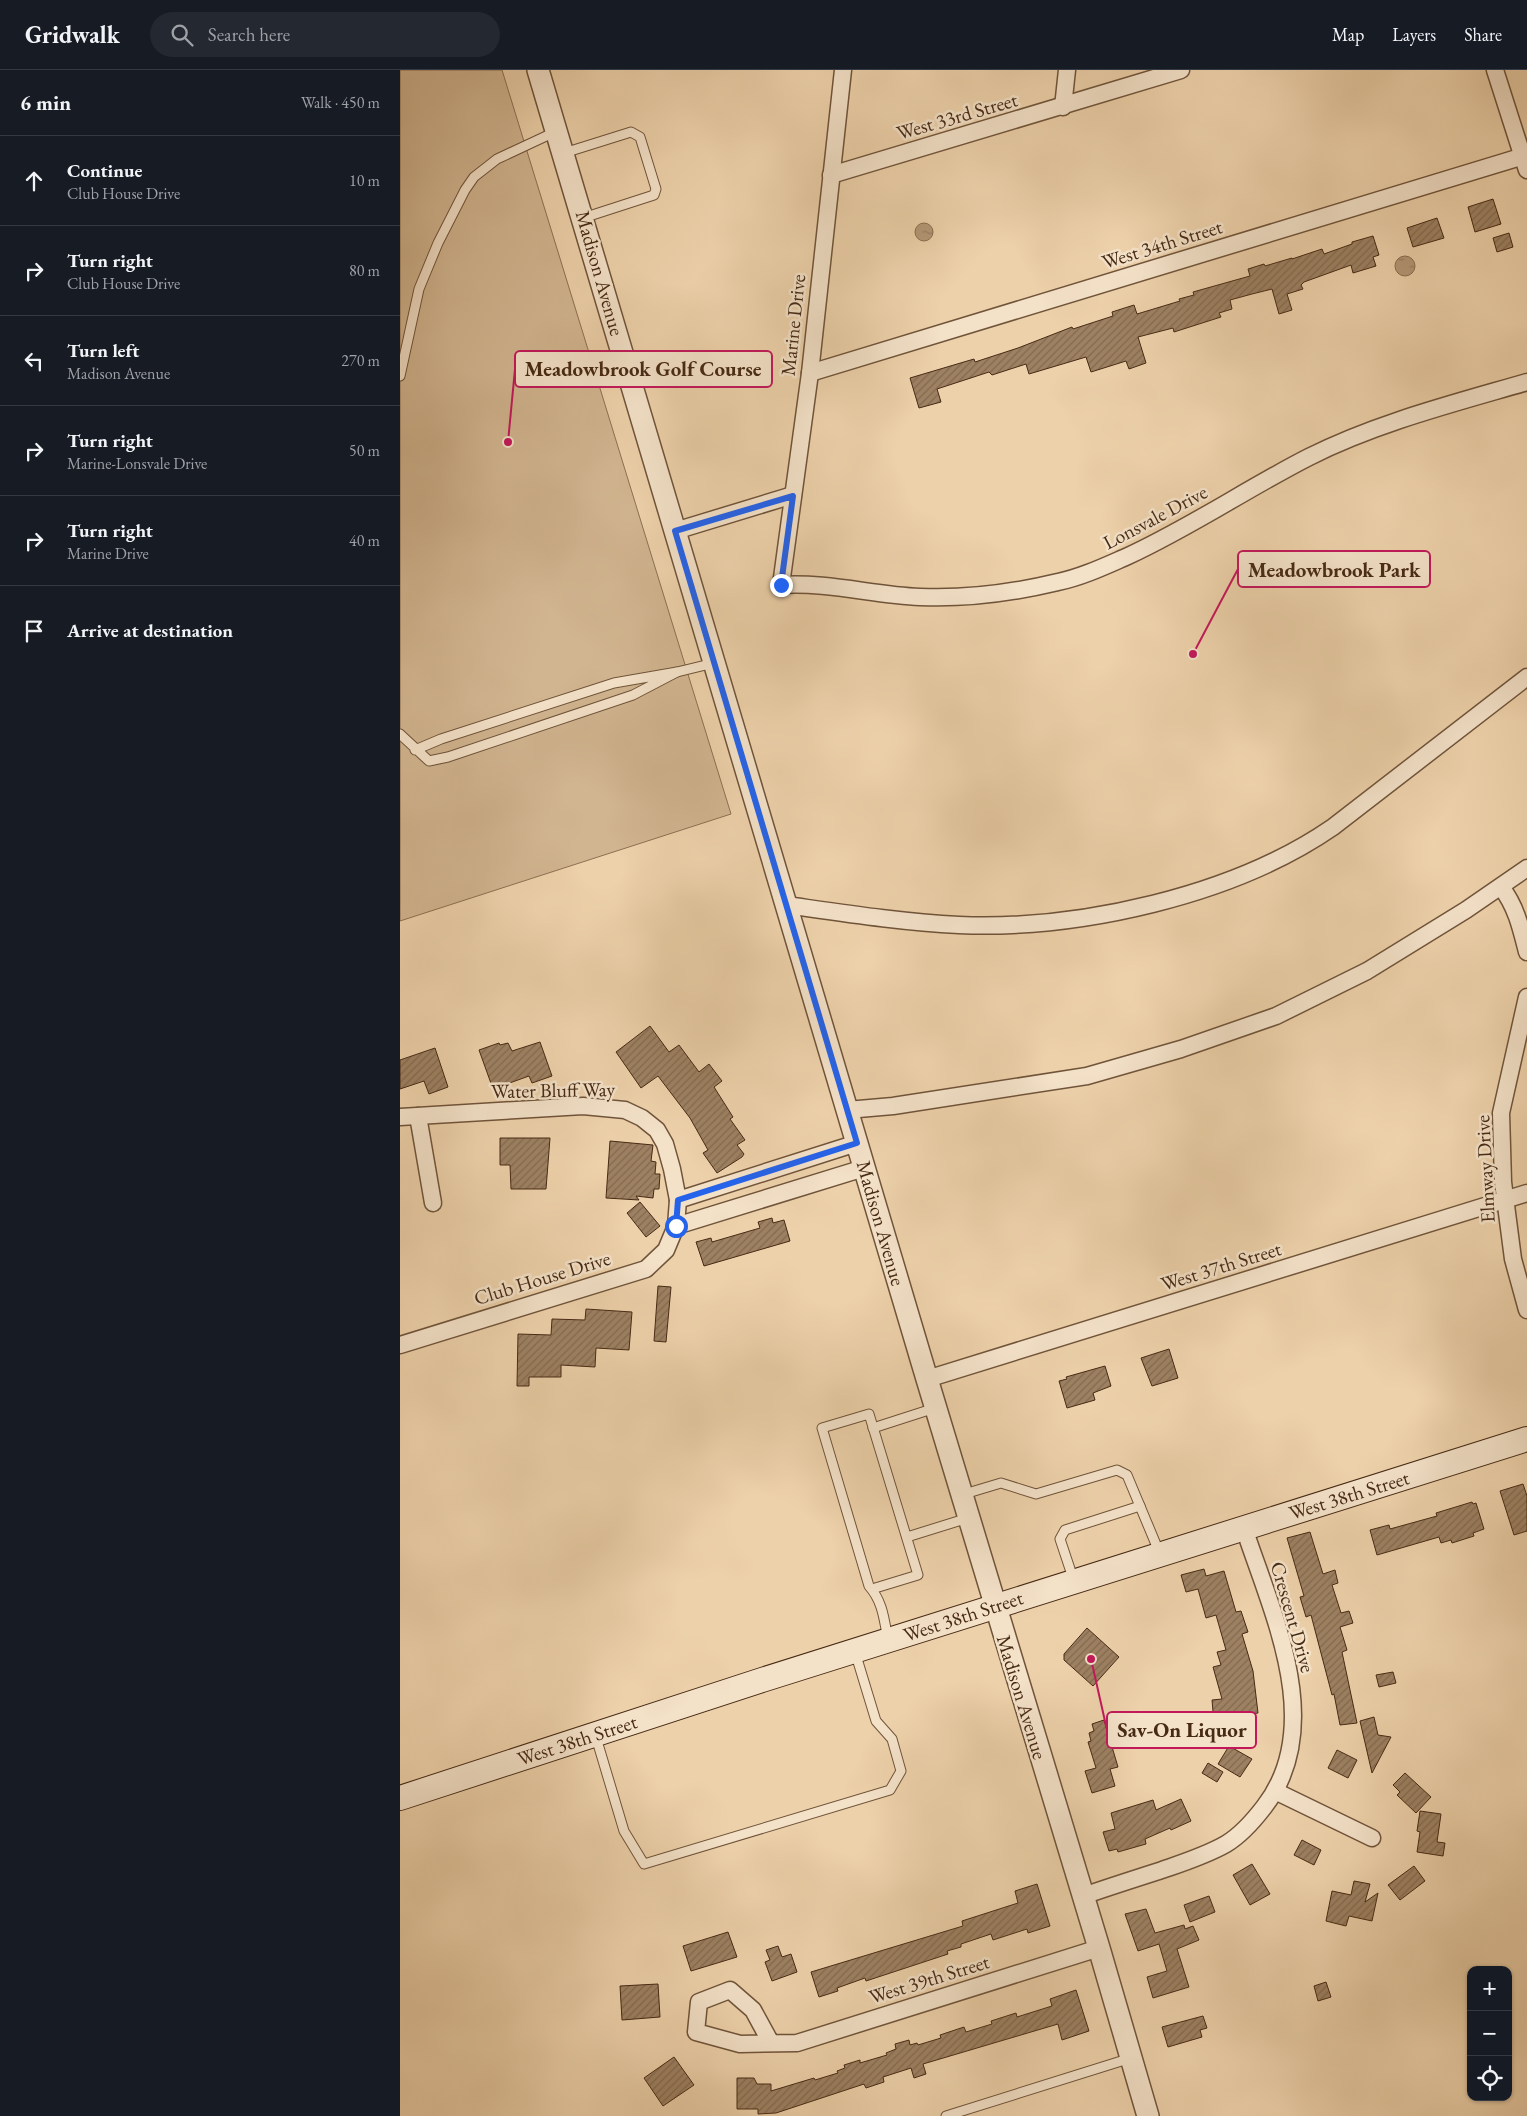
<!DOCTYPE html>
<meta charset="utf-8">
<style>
:root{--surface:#171b24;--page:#242831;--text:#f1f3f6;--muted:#9ea1a6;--line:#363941}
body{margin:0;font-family:"EB Garamond",serif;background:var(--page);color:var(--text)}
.controls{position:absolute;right:15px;bottom:15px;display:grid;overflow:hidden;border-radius:10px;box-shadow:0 1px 4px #0004}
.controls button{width:45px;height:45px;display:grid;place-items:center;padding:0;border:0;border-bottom:1px solid var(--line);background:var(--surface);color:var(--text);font:25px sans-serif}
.stop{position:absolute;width:15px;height:15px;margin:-11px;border:4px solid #2563eb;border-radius:50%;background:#fff}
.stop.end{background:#2563eb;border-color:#fff;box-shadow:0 1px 5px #0008}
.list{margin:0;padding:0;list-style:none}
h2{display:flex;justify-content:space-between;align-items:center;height:65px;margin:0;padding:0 20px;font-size:21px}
h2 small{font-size:16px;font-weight:400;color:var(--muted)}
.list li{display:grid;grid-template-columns:32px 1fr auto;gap:15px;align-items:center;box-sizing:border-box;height:90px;padding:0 20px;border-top:1px solid var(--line)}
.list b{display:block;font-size:19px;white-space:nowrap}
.list p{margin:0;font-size:16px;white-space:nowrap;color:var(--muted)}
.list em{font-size:16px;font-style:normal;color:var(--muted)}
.icon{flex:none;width:28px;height:28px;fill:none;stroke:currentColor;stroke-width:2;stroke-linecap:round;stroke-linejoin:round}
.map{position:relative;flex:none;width:1127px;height:2046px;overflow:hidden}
header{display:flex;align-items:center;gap:30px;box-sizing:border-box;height:70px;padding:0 25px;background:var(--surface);border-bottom:1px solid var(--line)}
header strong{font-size:24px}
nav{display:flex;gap:28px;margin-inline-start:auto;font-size:18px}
.search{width:350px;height:45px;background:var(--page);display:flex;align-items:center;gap:12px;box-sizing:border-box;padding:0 18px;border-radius:28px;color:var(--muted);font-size:19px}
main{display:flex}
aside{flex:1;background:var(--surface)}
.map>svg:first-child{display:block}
</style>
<header>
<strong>Gridwalk</strong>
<div class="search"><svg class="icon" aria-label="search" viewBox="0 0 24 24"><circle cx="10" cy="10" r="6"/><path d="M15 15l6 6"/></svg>Search here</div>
<nav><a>Map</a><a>Layers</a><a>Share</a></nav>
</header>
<main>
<aside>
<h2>6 min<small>Walk · 450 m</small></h2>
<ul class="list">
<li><svg class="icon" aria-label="ahead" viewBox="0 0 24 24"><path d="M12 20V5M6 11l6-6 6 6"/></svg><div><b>Continue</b><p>Club House Drive</p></div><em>10 m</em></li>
<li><svg class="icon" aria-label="right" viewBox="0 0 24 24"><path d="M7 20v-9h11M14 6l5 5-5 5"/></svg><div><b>Turn right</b><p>Club House Drive</p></div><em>80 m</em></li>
<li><svg class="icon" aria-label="left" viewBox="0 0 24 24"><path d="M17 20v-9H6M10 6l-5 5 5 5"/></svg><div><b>Turn left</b><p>Madison Avenue</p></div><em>270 m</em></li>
<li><svg class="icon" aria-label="right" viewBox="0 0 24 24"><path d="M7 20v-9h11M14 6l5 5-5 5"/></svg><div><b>Turn right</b><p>Marine-Lonsvale Drive</p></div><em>50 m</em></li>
<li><svg class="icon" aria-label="right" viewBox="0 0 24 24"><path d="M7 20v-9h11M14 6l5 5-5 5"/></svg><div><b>Turn right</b><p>Marine Drive</p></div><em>40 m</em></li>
<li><svg class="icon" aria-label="arrive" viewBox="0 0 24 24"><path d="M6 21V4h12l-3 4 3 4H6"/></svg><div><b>Arrive at destination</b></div></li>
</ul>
</aside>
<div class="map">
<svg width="1127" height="2046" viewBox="0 0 1127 2046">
<defs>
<pattern id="water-ripples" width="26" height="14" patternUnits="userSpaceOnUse" patternTransform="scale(1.25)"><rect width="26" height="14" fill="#b59877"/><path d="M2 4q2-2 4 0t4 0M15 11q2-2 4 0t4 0" fill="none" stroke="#957c60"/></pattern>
<pattern id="building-hatch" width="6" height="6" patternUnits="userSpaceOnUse" patternTransform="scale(1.25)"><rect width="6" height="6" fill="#9d8162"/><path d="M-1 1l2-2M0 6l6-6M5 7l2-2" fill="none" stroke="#826a50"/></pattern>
</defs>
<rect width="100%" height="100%" fill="#edd1aa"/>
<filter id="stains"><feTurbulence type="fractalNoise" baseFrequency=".004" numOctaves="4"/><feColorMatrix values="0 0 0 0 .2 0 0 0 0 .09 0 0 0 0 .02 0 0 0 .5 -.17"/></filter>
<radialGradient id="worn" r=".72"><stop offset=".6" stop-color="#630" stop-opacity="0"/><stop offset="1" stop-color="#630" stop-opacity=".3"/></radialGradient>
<!-- green -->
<path fill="#d1b590" stroke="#8c7052" d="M0 0H102L331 744 0 851Z"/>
<!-- water -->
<g fill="url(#water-ripples)" stroke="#896c4f">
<circle cx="524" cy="162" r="9"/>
<circle cx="1005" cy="196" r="10"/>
</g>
<!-- building -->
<g fill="url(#building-hatch)" stroke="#472a14">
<path d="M1093 129 1101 154 1075 162 1068 137Z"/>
<path d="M1037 148 1044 168 1013 177 1007 158Z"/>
<path d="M1109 163 1113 177 1097 182 1093 168Z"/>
<path d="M973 166 979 185 973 187 976 196 953 203 951 195 904 212 901 215 903 219 887 224 892 240 879 244 872 219 852 224 830 230 832 239 819 243 821 247 774 262 773 258 738 267 746 293 729 299 726 291 691 302 686 287 629 304 626 294 592 305 589 302 537 319 541 332 519 338 510 308 574 289 575 292 618 278 672 257 673 259 713 246 712 242 734 235 737 244 780 231 779 229 794 225 793 222 850 206 848 199 864 194 865 196 892 188V189L922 179 924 184 952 174V172Z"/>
<path d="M250 956 269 982 279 975 299 1002 309 994 322 1011 314 1017 333 1047 330 1049 345 1070 337 1075 344 1084 342 1087 317 1103 303 1083 308 1080 290 1048 258 1006 241 1018 216 982Z"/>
<path d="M140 972 152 1006 132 1013 129 1006 93 1019 79 980 99 973 100 975 108 973 112 981Z"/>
<path d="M35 978 48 1017 29 1024 24 1011 0 1019V990Z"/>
<path d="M100 1068H150L146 1119H111L110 1095H100Z"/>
<path d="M210 1071 253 1075 251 1091 256 1092 255 1104H260L259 1119H254L253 1128 236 1126 239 1130 206 1128Z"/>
<path d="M240 1132 260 1156 246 1167 227 1143Z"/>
<path d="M372 1148 373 1153 384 1150 390 1171 304 1196 296 1172 311 1168 312 1172 360 1158 358 1152Z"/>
<path d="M258 1216 271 1217 266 1272 254 1271Z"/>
<path d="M186 1239 232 1242 229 1280 196 1278 195 1297 161 1295V1307H129V1316H117L118 1264 151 1265 152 1249 185 1250Z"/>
<path d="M769 1279 778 1308 752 1316 741 1288Z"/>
<path d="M705 1296 711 1316 693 1323 695 1330 667 1338 659 1311 667 1309 666 1307Z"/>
<path d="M1123 1414 1127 1426V1461L1114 1465 1100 1421Z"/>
<path d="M1072 1432 1073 1434 1076 1433 1084 1459 1073 1463 1074 1466 1052 1473 1051 1470 1041 1473 1039 1467 977 1485 970 1460 989 1455 990 1459 1037 1446 1036 1443Z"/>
<path d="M910 1462 923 1504 935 1500 938 1513 932 1515 941 1543 949 1541 953 1553 940 1557 947 1580 942 1582 957 1653 940 1655 934 1624 932 1625 911 1545 906 1547 900 1527 904 1526 887 1468Z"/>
<path d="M804 1499 806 1506 824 1501 836 1542 841 1541 848 1562 842 1564 853 1601 858 1643 852 1644 853 1657 826 1660 825 1651 814 1653 812 1630 822 1629 813 1597 821 1595 817 1582 826 1580 816 1545 806 1548 798 1519 786 1522 781 1505Z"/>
<path d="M687 1558 719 1587 693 1616 664 1590V1584Z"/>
<path d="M993 1602 996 1613 979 1617 976 1605Z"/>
<path d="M974 1647 978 1665 991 1667 972 1703 960 1651Z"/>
<path d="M704 1650 718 1697 710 1699 715 1716 692 1723 685 1701 696 1698 688 1672 691 1671 689 1663 694 1661 692 1654Z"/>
<path d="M829 1676 852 1689 840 1707 818 1694Z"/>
<path d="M937 1680 957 1690 948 1708 928 1698Z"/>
<path d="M808 1693 823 1702 817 1712 802 1703Z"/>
<path d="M1005 1703 1031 1727 1016 1743 997 1725 1000 1722 993 1715Z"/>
<path d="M781 1729 791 1751 771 1760 770 1758 745 1769 746 1774 718 1782 717 1779 709 1781 703 1762 715 1759 711 1743 753 1730 756 1740Z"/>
<path d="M1020 1741 1041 1744 1037 1772 1045 1773 1043 1786 1017 1782 1020 1762 1017 1761Z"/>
<path d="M902 1770 921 1780 914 1795 894 1785Z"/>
<path d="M852 1794 870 1824 850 1835 833 1805Z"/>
<path d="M1014 1796 1025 1811 1000 1830 988 1815Z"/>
<path d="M954 1811 970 1814 965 1832 978 1823 972 1851 949 1846 946 1856 926 1851 932 1821 951 1825Z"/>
<path d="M637 1814 650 1856 628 1863 627 1859 593 1870 591 1864 561 1874V1877L547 1881 548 1884 542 1886 466 1911 465 1908 437 1918 438 1921 419 1927 411 1902 563 1856 562 1851 618 1833 615 1821Z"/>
<path d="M809 1826 815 1842 790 1852 784 1835Z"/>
<path d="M746 1839 755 1863 784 1855 785 1859 793 1856 799 1870 777 1879 789 1917 753 1928 747 1907 767 1901 759 1874 738 1881 725 1844Z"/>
<path d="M328 1862 337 1887 291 1901 283 1876Z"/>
<path d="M378 1876 382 1887 391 1884 397 1902 372 1911 365 1892 370 1890 366 1880Z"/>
<path d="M926 1912 931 1927 918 1931 914 1916Z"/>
<path d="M258 1914 260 1947 222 1950 220 1916Z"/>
<path d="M676 1920 689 1961 662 1970 658 1954 523 1994 526 2004 514 2008 511 1998 483 2007 484 2012 466 2018 464 2014 376 2043 358 2044V2039H337V2008H354L357 2014H371V2021L414 2008 415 2010 438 2003 437 2001 445 1998 444 1995 460 1990V1993L487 1985 486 1983 496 1979 495 1974 509 1970 510 1975 517 1973 518 1975 541 1968 540 1965 564 1957 566 1962 592 1954 591 1951 616 1943 617 1947 652 1936 650 1929Z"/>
<path d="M803 1946 807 1958 800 1960 802 1967 768 1977 762 1957Z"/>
<path d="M274 1987 294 2015 263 2036 244 2008Z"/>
</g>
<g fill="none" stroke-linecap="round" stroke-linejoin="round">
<!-- service casing -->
<g stroke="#70543a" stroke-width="11">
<g id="service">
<path d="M164 83 231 62 240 67 256 119 254 125 183 148"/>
<path d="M0 306 19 219 38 173 65 120 74 107 97 89 157 61"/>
<path d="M277 602 314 593"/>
<path d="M0 664 29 691 48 687 233 625 277 602 214 613 41 669 15 680"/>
<path d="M473 1358 535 1338"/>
<path d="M561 1425 601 1413 636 1424 717 1400 727 1405 760 1484"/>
<path d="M507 1467 568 1448"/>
<path d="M674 1511 660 1469 665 1460 740 1436"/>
<path d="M472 1519 518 1505 469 1344 422 1358 469 1516C483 1532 484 1549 488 1570"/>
<path d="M195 1664 224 1761 244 1794 490 1720 501 1701 492 1669 476 1651 455 1582"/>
<path d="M546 2046 731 1988"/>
</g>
</g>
<!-- minor casing -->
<g stroke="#70543a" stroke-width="19">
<g id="minor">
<path d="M443 0 410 303 381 515C428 512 473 525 520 527 566 529 612 523 658 512 682 507 705 496 728 486 791 457 848 418 909 387 976 353 1055 333 1127 312"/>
<path d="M1095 0 1127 100"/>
<path d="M663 37 667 0"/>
<path d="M431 105 781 0"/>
<path d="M410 303 1127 85"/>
<path d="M275 461 393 425"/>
<path d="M1101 817C1116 836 1121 858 1127 882"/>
<path d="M386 835C443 843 501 852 559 855 679 860 833 826 933 757L1127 607"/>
<path d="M1127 927 1101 1043 1103 1112 1113 1189 1127 1240"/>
<path d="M447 1040 493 1036 687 1006 781 979 876 946 967 901 1066 840 1127 798"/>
<path d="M18 1046 33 1133"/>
<path d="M0 1047 183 1036 225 1040 242 1048 257 1060 265 1074 272 1099 278 1130 276 1156 266 1180 246 1199 0 1275"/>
<path d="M278 1130 457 1073"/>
<path d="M276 1156 464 1098"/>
<path d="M527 1309 1127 1123"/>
<path d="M875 1721 972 1768"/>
<path d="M683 1826C709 1817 734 1809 759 1801 782 1793 805 1786 826 1774 841 1765 854 1750 864 1737 927 1656 872 1543 844 1458"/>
<path d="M371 1973 353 1940 330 1920 299 1932 296 1962 340 1974 397 1973 699 1878"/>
</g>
</g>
<!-- tertiary casing -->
<g stroke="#70543a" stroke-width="24">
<path id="tertiary" d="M138 0 527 1309 699 1878 748 2046"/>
</g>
<!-- secondary casing -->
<g stroke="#472a14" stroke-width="26">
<path id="secondary" d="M0 1728 362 1610 1127 1369"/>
</g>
<!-- service -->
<use href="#service" stroke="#f3e1c8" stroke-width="9"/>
<!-- minor -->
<use href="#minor" stroke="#f3e1c8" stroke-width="16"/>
<!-- tertiary -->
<use href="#tertiary" stroke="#f3e1c8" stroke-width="21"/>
<!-- secondary -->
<use href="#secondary" stroke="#f3e1c8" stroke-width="24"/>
</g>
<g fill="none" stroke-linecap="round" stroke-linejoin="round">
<!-- route -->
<path stroke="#2563eb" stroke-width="6" d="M276 1156 278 1130 457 1073 275 461 393 426 381 515"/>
</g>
<g text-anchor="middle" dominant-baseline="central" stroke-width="5" stroke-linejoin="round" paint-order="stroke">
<!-- street labels -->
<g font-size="20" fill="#472a14" stroke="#f3e1c8">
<text transform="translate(557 46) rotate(-16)">West 33rd Street</text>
<text transform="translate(762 174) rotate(-17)">West 34th Street</text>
<text transform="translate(200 203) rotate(74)">Madison Avenue</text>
<text transform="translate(393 255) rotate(-84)">Marine Drive</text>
<text transform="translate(755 447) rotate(-28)">Lonsvale Drive</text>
<text transform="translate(153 1020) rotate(-1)">Water Bluff Way</text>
<text transform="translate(1085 1099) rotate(-93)">Elmway Drive</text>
<text transform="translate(481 1153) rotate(74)">Madison Avenue</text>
<text transform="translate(821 1196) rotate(-17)">West 37th Street</text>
<text transform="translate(142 1208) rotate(-17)">Club House Drive</text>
<text transform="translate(949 1425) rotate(-17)">West 38th Street</text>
<text transform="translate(563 1546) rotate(-18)">West 38th Street</text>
<text transform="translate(893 1547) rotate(74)">Crescent Drive</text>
<text transform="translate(622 1627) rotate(73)">Madison Avenue</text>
<text transform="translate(177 1670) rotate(-18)">West 38th Street</text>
<text transform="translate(529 1909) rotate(-17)">West 39th Street</text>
</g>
</g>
<!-- callouts -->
<path fill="none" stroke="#c2185b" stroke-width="2" d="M108 372L115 299M793 584L838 499M691 1589L707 1660"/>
<g fill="#c2185b" stroke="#f3e1c8" stroke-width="2">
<circle cx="108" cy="372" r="5"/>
<circle cx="793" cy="584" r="5"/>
<circle cx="691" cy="1589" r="5"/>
</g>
<g fill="#f3e1c8" stroke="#c2185b" stroke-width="2">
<rect x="115" y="281" width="257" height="36" rx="5"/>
<rect x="838" y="481" width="192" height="36" rx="5"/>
<rect x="707" y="1642" width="149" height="36" rx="5"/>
</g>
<g font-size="21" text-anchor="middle" font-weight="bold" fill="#472a14">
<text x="243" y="306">Meadowbrook Golf Course</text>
<text x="934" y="507">Meadowbrook Park</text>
<text x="782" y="1667">Sav-On Liquor</text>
</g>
<rect width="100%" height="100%" filter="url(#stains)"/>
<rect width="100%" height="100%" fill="url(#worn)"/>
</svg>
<div class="controls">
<button>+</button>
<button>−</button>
<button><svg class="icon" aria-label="locate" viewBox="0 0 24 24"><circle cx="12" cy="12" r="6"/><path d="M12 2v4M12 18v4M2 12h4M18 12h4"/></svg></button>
</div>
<div class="stop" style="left:276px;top:1156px"></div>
<div class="stop end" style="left:381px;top:515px"></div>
</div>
</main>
